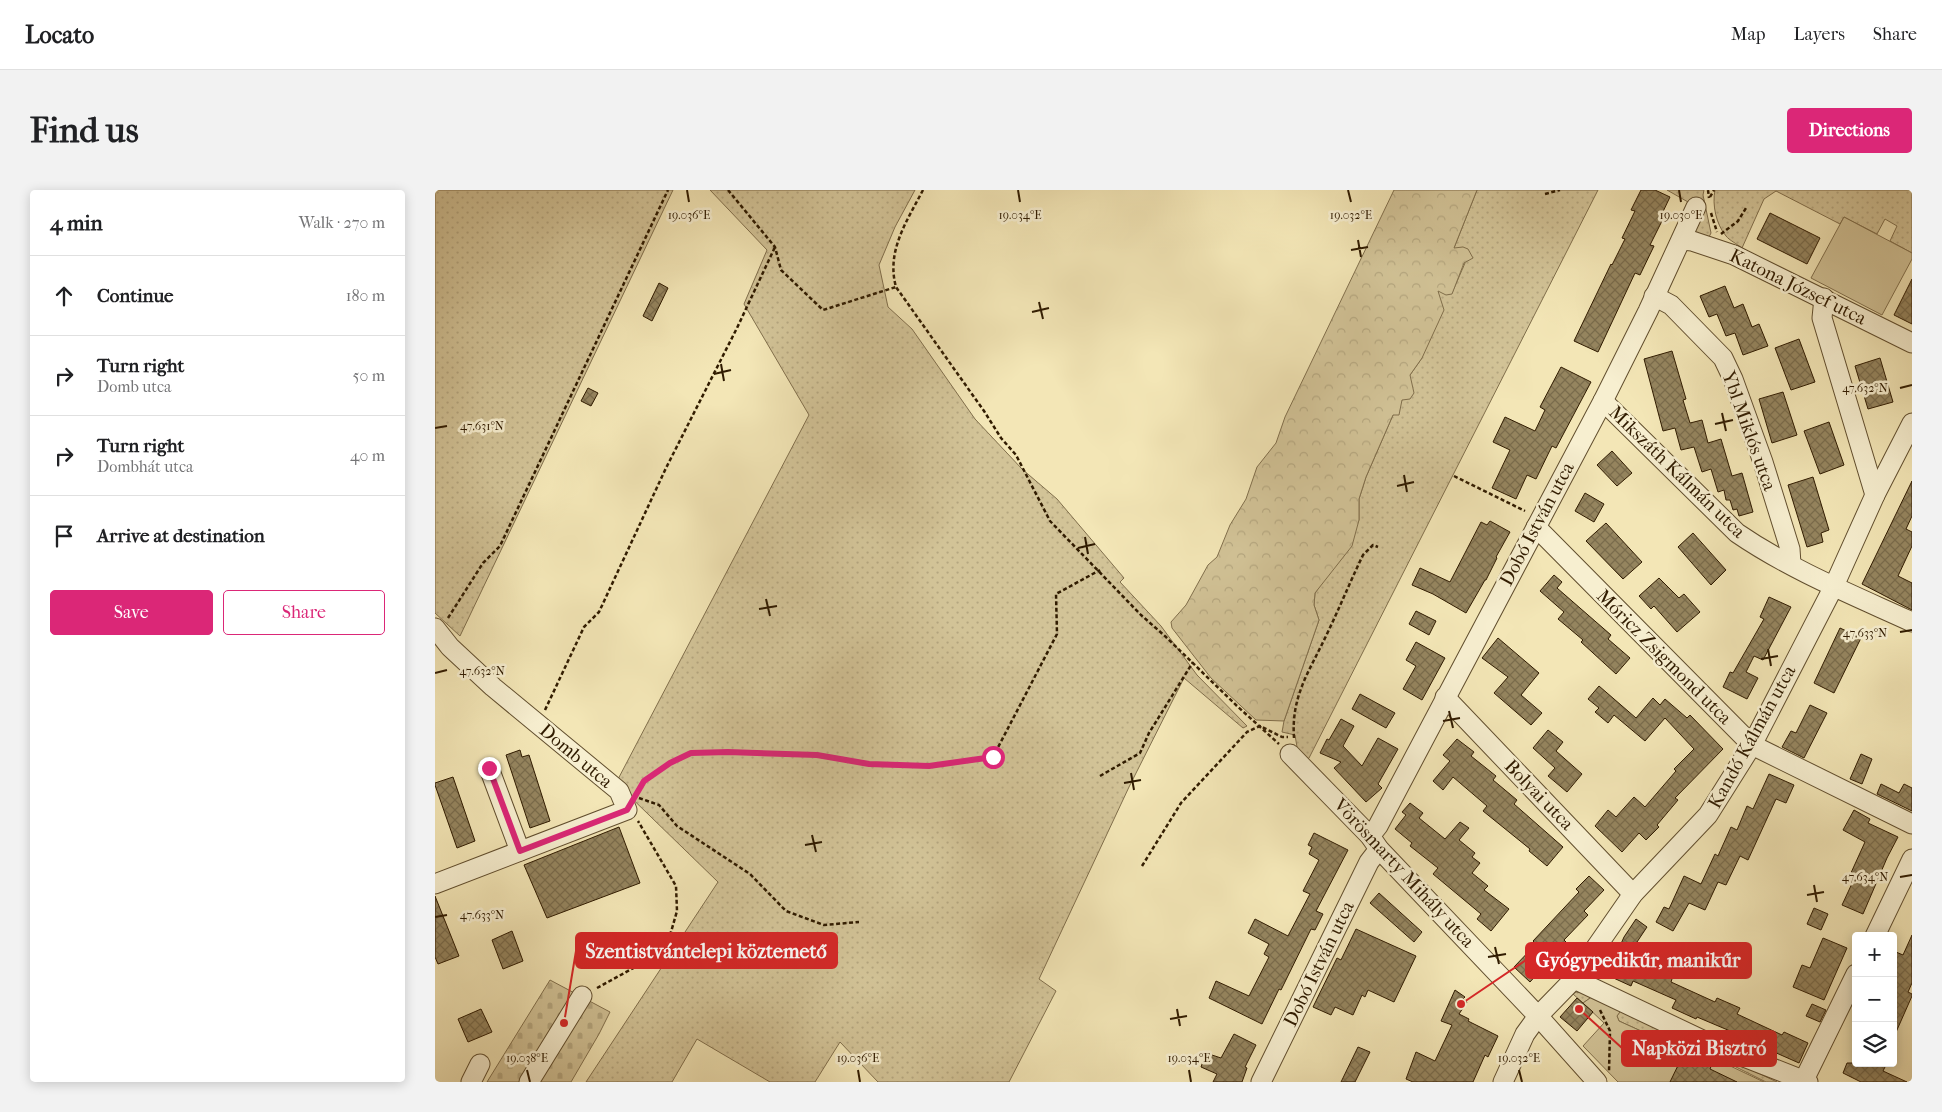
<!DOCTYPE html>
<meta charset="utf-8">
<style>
:root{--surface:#fff;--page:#f2f2f2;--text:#202124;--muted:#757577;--line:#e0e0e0;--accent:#db2777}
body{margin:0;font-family:"IM FELL French Canon",serif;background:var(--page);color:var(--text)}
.controls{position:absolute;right:15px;bottom:15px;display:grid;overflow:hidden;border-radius:5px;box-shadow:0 2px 12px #0003}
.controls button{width:45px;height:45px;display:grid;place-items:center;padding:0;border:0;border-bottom:1px solid var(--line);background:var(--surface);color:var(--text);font:25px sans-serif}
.stop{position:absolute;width:15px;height:15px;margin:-11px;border:4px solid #db2777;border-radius:50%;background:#fff}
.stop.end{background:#db2777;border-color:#fff;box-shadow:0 1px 5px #0008}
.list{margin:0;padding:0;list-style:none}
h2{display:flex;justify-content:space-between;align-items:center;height:65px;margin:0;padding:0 20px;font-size:21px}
h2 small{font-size:16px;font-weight:400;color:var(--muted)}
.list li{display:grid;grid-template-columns:32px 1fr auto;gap:15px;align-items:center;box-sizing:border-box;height:80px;padding:0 20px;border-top:1px solid var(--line)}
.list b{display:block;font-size:19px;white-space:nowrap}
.list p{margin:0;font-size:16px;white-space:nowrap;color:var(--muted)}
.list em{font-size:16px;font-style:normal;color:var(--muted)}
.actions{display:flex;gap:10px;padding:15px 20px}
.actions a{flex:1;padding:11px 0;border:1px solid var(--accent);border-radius:5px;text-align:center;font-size:18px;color:var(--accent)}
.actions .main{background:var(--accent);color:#fff}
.icon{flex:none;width:28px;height:28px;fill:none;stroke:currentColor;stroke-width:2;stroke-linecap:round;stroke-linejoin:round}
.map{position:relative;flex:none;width:1477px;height:892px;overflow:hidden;border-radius:5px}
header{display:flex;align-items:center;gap:30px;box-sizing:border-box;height:70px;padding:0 25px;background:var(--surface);border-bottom:1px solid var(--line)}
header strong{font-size:24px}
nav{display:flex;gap:28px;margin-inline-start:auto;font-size:18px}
.intro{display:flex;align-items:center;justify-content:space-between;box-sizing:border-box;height:120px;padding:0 30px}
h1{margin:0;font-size:35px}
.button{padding:12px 22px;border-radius:5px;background:var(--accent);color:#fff;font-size:18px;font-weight:700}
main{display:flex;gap:30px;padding:0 30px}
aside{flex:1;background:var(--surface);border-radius:5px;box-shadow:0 2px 12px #0003}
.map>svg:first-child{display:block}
</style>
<header>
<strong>Locato</strong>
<nav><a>Map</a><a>Layers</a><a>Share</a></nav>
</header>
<div class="intro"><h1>Find us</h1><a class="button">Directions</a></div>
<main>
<aside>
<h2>4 min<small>Walk · 270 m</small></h2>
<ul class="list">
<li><svg class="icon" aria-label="ahead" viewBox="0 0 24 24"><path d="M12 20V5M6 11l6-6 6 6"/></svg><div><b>Continue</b></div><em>180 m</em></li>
<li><svg class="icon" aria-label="right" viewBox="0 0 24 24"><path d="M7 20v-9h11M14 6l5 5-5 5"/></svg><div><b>Turn right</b><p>Domb utca</p></div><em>50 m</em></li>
<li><svg class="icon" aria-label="right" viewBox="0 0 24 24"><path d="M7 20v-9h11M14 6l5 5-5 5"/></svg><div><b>Turn right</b><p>Dombhát utca</p></div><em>40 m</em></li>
<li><svg class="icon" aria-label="arrive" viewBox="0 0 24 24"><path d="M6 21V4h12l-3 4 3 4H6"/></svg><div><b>Arrive at destination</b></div></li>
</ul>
<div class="actions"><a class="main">Save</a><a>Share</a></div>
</aside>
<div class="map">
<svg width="1477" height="892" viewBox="0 0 1477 892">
<defs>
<pattern id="grass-dots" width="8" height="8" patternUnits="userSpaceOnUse" patternTransform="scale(1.25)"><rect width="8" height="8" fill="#d2c397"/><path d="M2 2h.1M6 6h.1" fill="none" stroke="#b5a780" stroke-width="1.8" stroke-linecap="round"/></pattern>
<pattern id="forest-crowns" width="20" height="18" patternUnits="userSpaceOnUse" patternTransform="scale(1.25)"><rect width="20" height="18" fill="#d2c397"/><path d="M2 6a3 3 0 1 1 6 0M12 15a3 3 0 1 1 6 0" fill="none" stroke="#b5a780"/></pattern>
<pattern id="cemetery-stones" width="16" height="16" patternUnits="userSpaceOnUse" patternTransform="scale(1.25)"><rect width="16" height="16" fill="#d2c397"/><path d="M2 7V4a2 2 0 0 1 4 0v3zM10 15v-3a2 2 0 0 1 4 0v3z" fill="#b5a780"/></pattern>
<pattern id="building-cross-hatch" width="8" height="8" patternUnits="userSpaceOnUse" patternTransform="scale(1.25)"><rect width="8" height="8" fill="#95855f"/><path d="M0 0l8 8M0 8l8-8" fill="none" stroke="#7a6c4c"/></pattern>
</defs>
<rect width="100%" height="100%" fill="#f3e6b6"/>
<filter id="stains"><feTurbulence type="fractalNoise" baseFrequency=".004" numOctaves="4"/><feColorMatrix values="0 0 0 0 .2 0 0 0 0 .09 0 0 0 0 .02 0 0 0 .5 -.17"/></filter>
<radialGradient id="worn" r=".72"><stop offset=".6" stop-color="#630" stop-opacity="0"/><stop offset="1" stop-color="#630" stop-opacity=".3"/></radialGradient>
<!-- grass -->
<g fill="url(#grass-dots)" stroke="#816f4c">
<path d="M0 0H238L25 446 0 423Z"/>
<path d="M275 0H480L460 37 444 75 453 117 477 139 540 229 587 279 622 309 689 388 685 392 726 436 762 485 812 536 808 538 749 488 694 597 604 789 621 801 574 892H443L405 852 380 892H335L262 849 237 892H151L283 692 181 593 374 225 309 114 332 60Z"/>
<path d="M1042 0H1163L874 568 867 574 863 563 860 545 847 542 849 531 884 430 879 415 880 403 895 382 924 330V309L931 287 958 225 967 210 975 185 987 168 1003 100 1017 103 1030 73 1019 58Z"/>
<path d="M1232 0H1269L1268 5 1276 43 1274 47 1258 48 1256 21 1253 12Z"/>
<path d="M1280 0H1477V63L1455 51 1462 36 1450 29 1442 44 1409 27 1405 34 1341 1 1329 9 1307 58C1302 54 1294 50 1291 46 1281 34 1277 15 1280 0Z"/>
<path d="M1141 802 1157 804 1342 892H1331L1261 857 1249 854 1243 861 1217 846 1184 831 1182 826 1186 820 1158 806 1148 813 1138 804Z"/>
</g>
<!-- forest -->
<path fill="url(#forest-crowns)" stroke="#816f4c" d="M959 0H1042L1019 58 1028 57 1033 59 1038 68 1029 73 1017 104 1011 105 1003 101 1009 120 987 168 975 185 979 203 975 209 967 210 964 225H958L931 287 924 309V330L917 356 880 403 879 415 884 430 849 531 821 530 776 488 737 438 736 432 751 415 773 375 782 367 795 335 811 309 822 277 841 253 850 227Z"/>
<!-- cemetery -->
<path fill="url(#cemetery-stones)" stroke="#816f4c" d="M115 790 175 822 164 844 136 892H52Z"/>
<!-- park -->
<g fill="#d2c397" stroke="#816f4c">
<path d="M1409 27 1477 63V69L1447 125 1376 88Z"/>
<path d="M1158 806 1187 819 1182 826 1184 831 1217 846 1243 861 1249 854 1329 892H1183L1148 856 1169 833 1148 813Z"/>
</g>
<!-- building -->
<g fill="url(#building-cross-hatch)" stroke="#301b00">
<path d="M1206 0H1220L1235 7 1224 30 1227 31 1215 55 1219 56 1205 85 1200 83 1163 162 1139 151 1176 74 1177 75 1190 49 1187 48 1200 21 1196 20Z"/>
<path d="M1335 23 1385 48 1372 74 1322 49Z"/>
<path d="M1477 89V134L1459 125Z"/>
<path d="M224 93 233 98 217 131 208 126Z"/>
<path d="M1290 96 1299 118 1308 114 1317 137 1324 134 1333 156 1308 165 1300 143 1291 146 1282 124 1274 127 1265 106Z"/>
<path d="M1364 149 1380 192 1356 200 1340 158Z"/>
<path d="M1237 161 1251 209 1248 210 1255 233 1267 230 1273 253 1286 249 1297 286 1307 283 1318 322 1304 326 1302 319 1298 320 1295 310H1291L1289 300 1283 302 1276 279 1267 282 1259 257 1246 260 1240 238 1228 241 1209 169Z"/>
<path d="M1445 168 1458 212 1433 219 1420 176Z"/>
<path d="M1126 177 1156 192 1121 258 1117 256 1101 289 1092 285 1081 309 1057 298 1075 260 1058 252 1070 227 1100 241 1110 220 1105 217Z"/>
<path d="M153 198 163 203 156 216 146 211Z"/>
<path d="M1348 202 1362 245 1337 253 1324 209Z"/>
<path d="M1394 232 1409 275 1385 284 1369 241Z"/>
<path d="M1177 261 1197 283 1182 296 1162 275Z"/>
<path d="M1378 287 1394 340 1386 343 1388 352 1372 357 1353 295Z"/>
<path d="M1477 291V326L1471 339 1477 342V356L1463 386 1477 393V420L1427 394Z"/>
<path d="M1150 303 1169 314 1159 332 1140 321Z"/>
<path d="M1055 331 1075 342 1061 367 1062 368 1051 390H1050L1031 423 998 404 977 395 985 378 1015 392 1046 332 1052 335Z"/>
<path d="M1171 333 1207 372 1188 389 1151 351Z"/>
<path d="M1258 343 1291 380 1276 395 1243 357Z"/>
<path d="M1119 385 1127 392 1122 398 1176 445 1173 449 1195 468 1181 484 1146 452 1148 450 1123 429 1129 422 1105 401Z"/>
<path d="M1224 388 1244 408 1249 404 1265 422 1242 442 1219 416 1216 419 1204 406Z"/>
<path d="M1334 407 1356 417 1328 470 1319 466 1311 482 1323 488 1312 509 1288 497 1295 482 1298 483 1329 429 1325 427Z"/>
<path d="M981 421 1001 431 994 445 974 434Z"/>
<path d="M1405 438 1426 448 1399 503 1379 493Z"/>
<path d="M1063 448 1104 483 1086 505 1107 523 1096 535 1059 503 1073 487 1047 468Z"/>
<path d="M981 452 1010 468 987 510 968 499 981 476 971 470Z"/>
<path d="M1164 496 1201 528 1218 508 1225 515 1230 509 1252 528 1255 525 1288 559 1240 608 1243 610 1222 635 1224 637 1211 650 1204 643 1187 662 1160 636 1173 620 1181 627 1199 607 1210 617 1241 581 1239 579 1259 559 1230 528 1210 551 1179 525 1173 533 1160 522 1164 518 1153 509Z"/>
<path d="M925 504 960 523 951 538 917 519Z"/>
<path d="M1375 515 1392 523 1369 568 1347 557 1356 541 1361 543Z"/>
<path d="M906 529 919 536 908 556 927 576 943 548 963 559 943 594 947 598 931 612 899 578 906 572 885 563 892 549 894 550Z"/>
<path d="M1113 540 1128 552 1121 561 1147 584 1132 602 1113 586 1120 578 1098 558Z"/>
<path d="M1022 549 1039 562 1036 566 1061 586 1058 590 1082 610 1079 614 1128 657 1112 676 1094 661 1095 659 1048 621 1052 616 1018 587 1008 600 998 591 1015 571 1008 565Z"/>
<path d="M85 560 87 567 94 565 115 631 95 638 71 565Z"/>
<path d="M1426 564 1437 569 1427 594 1415 589Z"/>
<path d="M1334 584 1359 595 1351 613 1341 609 1313 670 1305 666 1291 695 1283 692 1270 720 1254 713 1238 741 1221 732 1229 717 1234 719 1249 686 1266 694 1280 664 1283 666 1296 637 1302 640 1312 616 1318 619Z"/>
<path d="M18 587 40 651 22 658 0 595V593Z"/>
<path d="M1446 594 1464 603 1469 594 1477 598V621L1442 604Z"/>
<path d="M975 613 988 623 984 628 1010 649 1025 632 1034 638 1024 650 1040 663 1037 667 1045 673 1037 683 1053 696 1049 700 1074 719 1056 741 1042 729 1046 724 998 684 1003 678 975 656 977 653 960 639 971 625 967 622Z"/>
<path d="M1419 620 1435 629 1433 633 1463 647 1452 668 1428 724 1407 715 1420 687 1415 685 1430 652 1408 640Z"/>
<path d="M184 637 205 693 112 728 89 675Z"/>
<path d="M879 643 913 660 881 721 888 724 880 740 876 739 846 800 844 799 827 834 774 808 781 791 814 806 834 767 829 764 834 754 813 743 820 729 853 746 875 704 868 701 884 670 874 664 877 657 873 655Z"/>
<path d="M1154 686 1169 700 1149 721 1153 725 1129 750 1131 752 1095 792 1079 777 1101 754 1098 751 1144 702 1141 699Z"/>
<path d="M944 703 987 742 979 752 935 713Z"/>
<path d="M0 706 24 766 3 774 0 767Z"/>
<path d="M1379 718 1393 724 1386 740 1372 734Z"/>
<path d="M1201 729 1212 737 1198 758 1210 764 1208 769 1239 783 1236 792 1280 812 1282 808 1305 818 1302 824 1347 845 1349 842 1373 853 1364 873 1330 858 1328 862 1305 851 1307 846 1262 827 1261 829 1237 818 1241 810 1198 791 1196 796 1172 785 1189 747Z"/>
<path d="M921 739 981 766 959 812 933 800 930 807 927 805 918 825 900 817 896 825 878 817 902 768 906 770Z"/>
<path d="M77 741 88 771 68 779 57 750Z"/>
<path d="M1477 745V793L1473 802 1477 804V806L1458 849V768L1461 762 1468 765Z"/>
<path d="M1388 748 1412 758 1389 810 1358 797 1367 775 1375 778Z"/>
<path d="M1020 800 1030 807 1028 809 1032 812 1024 824 1034 829 1033 831 1063 846 1053 867 1050 865 1038 892H978L971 889 981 862 1000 871 1017 835 1006 831Z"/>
<path d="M1142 808 1158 822 1142 841 1125 827Z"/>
<path d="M1377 814 1391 820 1385 832 1371 826Z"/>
<path d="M46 819 57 842 33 852 23 829Z"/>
<path d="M799 844 821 855 810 877 812 878 807 892H778L782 884 766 877 771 863 786 868Z"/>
<path d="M923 857 935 862 920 892H906Z"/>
<path d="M1250 861 1277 874 1275 879 1302 892H1235Z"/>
<path d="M1412 873H1452L1448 881 1472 892H1426L1408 883Z"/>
</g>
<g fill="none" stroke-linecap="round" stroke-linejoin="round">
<!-- minor casing -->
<g stroke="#614e2e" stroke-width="21">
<g id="minor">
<path d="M1247 50 1257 51 1299 65 1477 153"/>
<path d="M1219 106 1236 115 1288 168 1298 189 1328 272 1355 359 1356 374"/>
<path d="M1389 108 1387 128 1440 305"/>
<path d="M1168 211 1302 343C1356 380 1418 405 1477 432"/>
<path d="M1101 337 1317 555 1477 634"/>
<path d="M0 438 15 457 58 497 184 601 192 620 0 694"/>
<path d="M1010 507 1198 704"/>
<path d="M855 564 935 646 944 659 1103 826 1162 892"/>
<path d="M54 578 85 661"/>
<path d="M935 646 943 636 1168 211 1213 121 1261 17"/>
<path d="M1440 746 1477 669"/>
<path d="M1139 789 1278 855 1373 892"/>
<path d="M36 892 45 874"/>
<path d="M94 892 147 806"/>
<path d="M826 892 934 672 944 659"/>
<path d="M1068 892 1090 844 1103 826 1139 789 1198 704 1273 625 1317 555 1399 396 1440 305 1477 233"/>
<path d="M1368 892 1421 784"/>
</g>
</g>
<!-- path -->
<g stroke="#301b00" stroke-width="2.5" stroke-dasharray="4 2.5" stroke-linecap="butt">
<path d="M293 0 340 57 346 80 388 120 461 97"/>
<path d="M488 0C472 31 451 61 461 97L549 221 566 248 581 265 615 331 706 425 731 447 802 516 844 554"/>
<path d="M1273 0 1274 8"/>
<path d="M1110 4 1125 0"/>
<path d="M1275 7 1279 0"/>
<path d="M1276 23 1282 42"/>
<path d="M1286 44 1303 31 1311 18"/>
<path d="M1019 286 1090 321"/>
<path d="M13 428 48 373 65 356 233 0"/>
<path d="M110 520 149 437 164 422 231 278 302 138 340 57"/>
<path d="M859 548C856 506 874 482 891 446 904 419 915 392 928 365L938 355 943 357"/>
<path d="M665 586 705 563 714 543 758 472"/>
<path d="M202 603 209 591 235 573 256 563 293 562 383 565 434 573 494 576 558 567 622 444 621 404 665 380"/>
<path d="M204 608 224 615 242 636 315 684 351 721 389 735 424 732"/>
<path d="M707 676 746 613 812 542 825 536 847 547H853"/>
<path d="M162 798 213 770 236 742 242 721 241 696 203 631"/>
<path d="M1165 820 1175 841 1174 882"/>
</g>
<!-- minor -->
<use href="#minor" stroke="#f7efd0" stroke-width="19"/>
</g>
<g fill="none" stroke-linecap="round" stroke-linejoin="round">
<!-- route -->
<path stroke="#db2777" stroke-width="6" d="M54 578 85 661 192 620 209 591 235 573 256 563 293 562 382 565 434 574 494 576 558 567"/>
</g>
<!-- ticks -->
<path fill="none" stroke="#301b00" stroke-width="2" d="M252 0 254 12M583 0 585 12M913 0 916 12M1244 0 1246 12M923 50 926 67M916 60 933 57M604 112 608 129M597 122 614 118M286 174 289 191M279 184 296 180M1465 198 1477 195M1287 223 1291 241M1280 234 1298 230M0 238 12 236M969 285 972 302M962 296 979 292M650 347 653 364M643 358 660 354M331 409 335 426M324 419 342 416M1465 442 1477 440M1333 459 1336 476M1326 469 1343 466M0 483 12 480M1014 521 1018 538M1008 531 1025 528M696 583 699 600M689 593 706 590M377 645 381 662M370 655 387 652M1465 687 1477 685M1379 695 1382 712M1372 705 1389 702M0 727 12 725M1060 757 1064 774M1053 767 1071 764M742 819 745 836M735 829 752 826M92 880 95 892M423 880 425 892M754 880 756 892M1084 880 1087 892"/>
<g text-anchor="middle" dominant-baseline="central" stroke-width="5" stroke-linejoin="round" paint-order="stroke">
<!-- street labels -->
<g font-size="19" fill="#301b00" stroke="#f7efd0">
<text transform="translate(1363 97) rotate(26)">Katona József utca</text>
<text transform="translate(1314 241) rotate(70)">Ybl Miklós utca</text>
<text transform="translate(1242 282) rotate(44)">Mikszáth Kálmán utca</text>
<text transform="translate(1102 334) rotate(-62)">Dobó István utca</text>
<text transform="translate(1229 467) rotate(45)">Móricz Zsigmond utca</text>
<text transform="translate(1317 547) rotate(-61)">Kandó Kálmán utca</text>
<text transform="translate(141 566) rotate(40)">Domb utca</text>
<text transform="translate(1104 605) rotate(46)">Bolyai utca</text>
<text transform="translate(969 683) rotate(47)">Vörösmarty Mihály utca</text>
<text transform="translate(884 774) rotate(-64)">Dobó István utca</text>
</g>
</g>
<g font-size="12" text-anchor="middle" fill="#301b00" stroke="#f7efd0" stroke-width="5" stroke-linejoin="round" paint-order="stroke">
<text x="254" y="29">19.036°E</text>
<text x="585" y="29">19.034°E</text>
<text x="916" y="29">19.032°E</text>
<text x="1246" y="29">19.030°E</text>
<text x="1430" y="202">47.632°N</text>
<text x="47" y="240">47.631°N</text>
<text x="1430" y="447">47.633°N</text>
<text x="47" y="485">47.632°N</text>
<text x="1430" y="691">47.634°N</text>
<text x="47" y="729">47.633°N</text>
<text x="92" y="872">19.038°E</text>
<text x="423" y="872">19.036°E</text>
<text x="754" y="872">19.034°E</text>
<text x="1084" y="872">19.032°E</text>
</g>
<!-- callouts -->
<path fill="none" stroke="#d62828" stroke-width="2" d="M129 833L141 761M1026 814L1091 770M1144 819L1187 858"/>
<g fill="#d62828" stroke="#f7efd0" stroke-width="2">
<circle cx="129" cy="833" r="5"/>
<circle cx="1026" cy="814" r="5"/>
<circle cx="1144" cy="819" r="5"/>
</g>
<g fill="#d62828" stroke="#d62828" stroke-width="2">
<rect x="141" y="743" width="261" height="35" rx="5"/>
<rect x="1091" y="753" width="225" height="35" rx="5"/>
<rect x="1187" y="841" width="154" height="35" rx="5"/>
</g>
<g font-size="20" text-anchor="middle" font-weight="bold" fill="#fff">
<text x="271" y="768">Szentistvántelepi köztemető</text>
<text x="1203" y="777">Gyógypedikűr, manikűr</text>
<text x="1264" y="865">Napközi Bisztró</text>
</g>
<rect width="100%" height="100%" filter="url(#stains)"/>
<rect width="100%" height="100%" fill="url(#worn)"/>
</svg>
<div class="controls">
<button>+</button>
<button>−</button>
<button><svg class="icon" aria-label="layers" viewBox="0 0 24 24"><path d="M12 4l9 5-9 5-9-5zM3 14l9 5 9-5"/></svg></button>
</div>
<div class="stop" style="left:558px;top:567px"></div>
<div class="stop end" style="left:54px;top:578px"></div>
</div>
</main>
